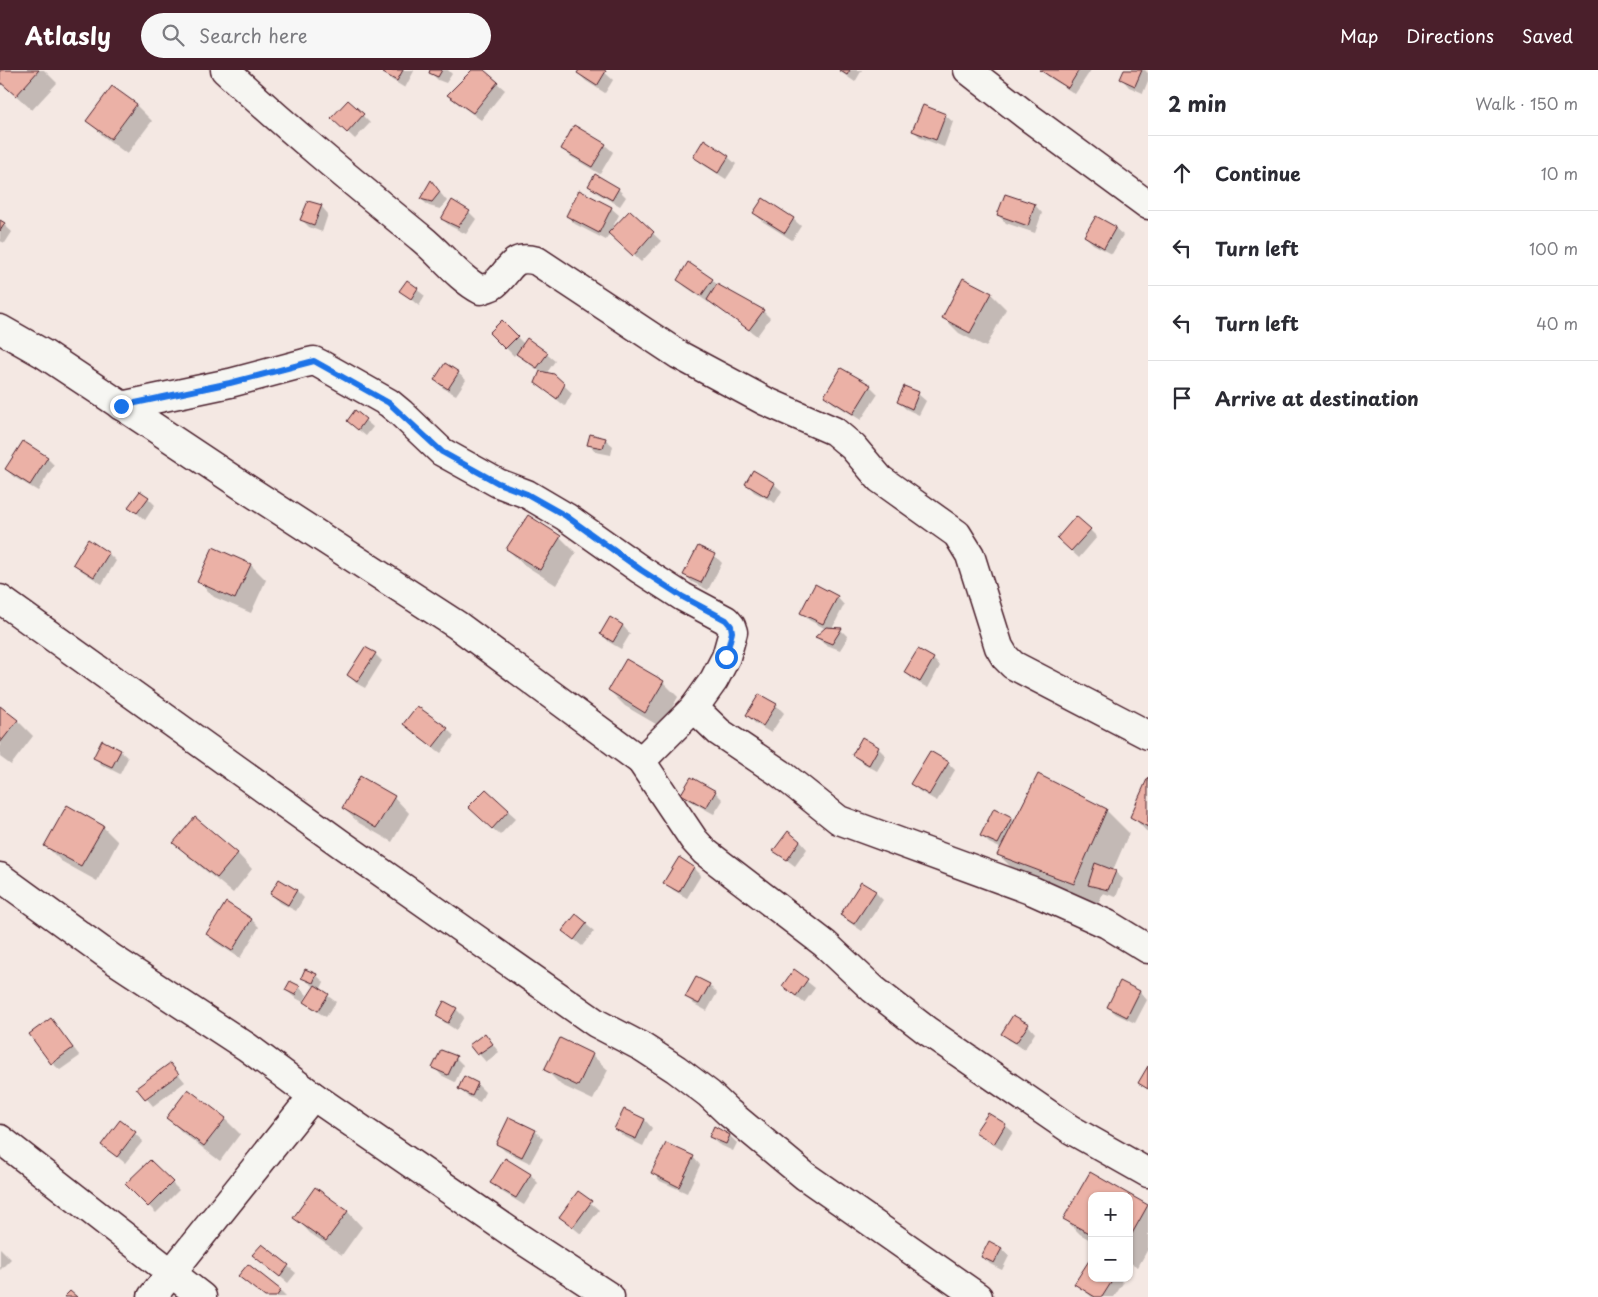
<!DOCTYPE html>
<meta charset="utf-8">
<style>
:root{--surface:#fff;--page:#f7f7f7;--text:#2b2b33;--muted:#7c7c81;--line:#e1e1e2;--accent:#4a1f2b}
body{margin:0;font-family:"Playpen Sans",sans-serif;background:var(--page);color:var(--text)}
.controls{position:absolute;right:15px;bottom:15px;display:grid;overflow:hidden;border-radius:10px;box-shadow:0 1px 4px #0004}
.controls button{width:45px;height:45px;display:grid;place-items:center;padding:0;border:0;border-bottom:1px solid var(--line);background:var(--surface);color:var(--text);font:25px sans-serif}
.stop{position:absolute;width:15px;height:15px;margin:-11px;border:4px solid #1a73e8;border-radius:50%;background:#fff}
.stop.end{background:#1a73e8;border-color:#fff;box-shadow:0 1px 5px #0008}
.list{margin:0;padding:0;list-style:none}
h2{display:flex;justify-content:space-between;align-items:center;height:65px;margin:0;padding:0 20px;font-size:21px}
h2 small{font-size:16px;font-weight:400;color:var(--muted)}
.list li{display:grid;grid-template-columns:32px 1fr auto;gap:15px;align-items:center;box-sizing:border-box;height:75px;padding:0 20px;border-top:1px solid var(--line)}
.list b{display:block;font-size:19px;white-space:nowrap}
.list em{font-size:16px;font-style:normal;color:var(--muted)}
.icon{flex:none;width:28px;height:28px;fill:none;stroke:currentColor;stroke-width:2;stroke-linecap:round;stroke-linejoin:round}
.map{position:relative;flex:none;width:1148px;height:1227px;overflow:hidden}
header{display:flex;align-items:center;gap:30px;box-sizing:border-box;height:70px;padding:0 25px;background:var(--accent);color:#fff}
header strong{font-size:24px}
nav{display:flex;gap:28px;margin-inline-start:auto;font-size:18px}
.search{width:350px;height:45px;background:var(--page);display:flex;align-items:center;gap:12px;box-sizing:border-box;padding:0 18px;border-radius:28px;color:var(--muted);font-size:19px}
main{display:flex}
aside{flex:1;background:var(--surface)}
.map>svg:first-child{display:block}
</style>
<header>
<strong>Atlasly</strong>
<div class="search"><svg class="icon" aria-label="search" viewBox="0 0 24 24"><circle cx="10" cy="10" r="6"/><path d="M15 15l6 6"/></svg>Search here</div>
<nav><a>Map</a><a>Directions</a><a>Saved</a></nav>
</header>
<main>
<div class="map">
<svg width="1148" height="1227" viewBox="0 0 1148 1227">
<rect width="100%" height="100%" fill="#f4e8e3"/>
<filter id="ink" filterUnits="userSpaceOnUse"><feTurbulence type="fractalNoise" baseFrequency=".02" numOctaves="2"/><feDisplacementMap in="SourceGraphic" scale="10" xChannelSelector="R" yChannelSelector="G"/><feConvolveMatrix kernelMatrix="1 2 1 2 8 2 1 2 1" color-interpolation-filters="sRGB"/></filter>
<g filter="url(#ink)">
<!-- shadow -->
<g fill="#0003">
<path d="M0 0H44L57 13 32 40 0 11Z"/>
<path d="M386 0H413L414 1 405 18 392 10 384 3Z"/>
<path d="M432 0H448L452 4 446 13 438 10 430 2Z"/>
<path d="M474 0H482L505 20 481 50 456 32 449 25Z"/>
<path d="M581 0H602L613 10 605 23 586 11 578 3Z"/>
<path d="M838 0H862L855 12Z"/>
<path d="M1042 0H1091L1075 24 1049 7Z"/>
<path d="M1126 0H1145L1148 3V11L1143 23 1129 17 1122 9Z"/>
<path d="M112 18 136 35 152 51 127 84 103 66 88 50Z"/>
<path d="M348 31 370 53 355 69 333 48Z"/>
<path d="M945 45 953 52 944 77 921 68 914 61Z"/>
<path d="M605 75 613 82 600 104 570 86 562 78Z"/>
<path d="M694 87H728L736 94 726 109 702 94Z"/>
<path d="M431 112 447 131 440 139 429 136 421 129Z"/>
<path d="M590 116 618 119 626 127 620 136 597 123Z"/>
<path d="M1005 125 1035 135 1042 143 1035 163 1006 153 998 145Z"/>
<path d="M321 136 328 144 322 162 309 157 302 150Z"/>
<path d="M611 138 619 145 610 162 630 142 661 171 641 192 610 163 606 170 575 154 567 146Z"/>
<path d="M469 142 476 149 466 164 450 156 442 149Z"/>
<path d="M755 143 793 149 801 156 792 170 762 151Z"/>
<path d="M0 151 12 162 5 173 0 171Z"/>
<path d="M1115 158 1123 165 1112 184 1093 174 1085 166Z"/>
<path d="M678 210H712L718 215 763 241 770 248 757 266 710 231 709 233 686 217Z"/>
<path d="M407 212 425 226 419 236 401 221Z"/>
<path d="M991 224 1006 239 986 277 959 263 943 247Z"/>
<path d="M502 252 524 274 528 269 555 291 546 304 553 305 572 323 565 336 536 313 541 302 525 291 517 282 514 286 491 263Z"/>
<path d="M458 303 466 310 456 325 443 318 436 310Z"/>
<path d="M870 316 878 324 861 350 833 333 826 326Z"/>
<path d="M918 324 926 331 919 345 906 339 898 332Z"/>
<path d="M355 342 373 357 366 366 356 358Z"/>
<path d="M605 369 613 376 611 385 596 382 589 374Z"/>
<path d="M47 388 54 395 38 421 14 407 6 399Z"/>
<path d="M747 414H774L782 421 775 433 754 422Z"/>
<path d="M148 428 155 435 145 450 130 437Z"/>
<path d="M528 447 560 467 576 483 556 515 523 494 507 479Z"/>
<path d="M1090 460 1097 467 1079 488 1066 476Z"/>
<path d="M88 471 109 484 116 491 102 514 82 501 74 494Z"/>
<path d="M714 485 722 493 708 520 692 512 684 504Z"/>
<path d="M251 495 266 510 251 543 214 527 199 512Z"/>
<path d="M837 527 844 535 832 559 841 560 848 567 840 580 824 574 817 567 826 559 809 550 802 543Z"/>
<path d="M610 549 623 556 630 564 621 579 609 572 602 564Z"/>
<path d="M375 584 382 591 365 618 356 613 348 605Z"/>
<path d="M933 589 940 596 928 618 913 610 906 602Z"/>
<path d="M663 612 678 627 661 657 625 636 609 620Z"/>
<path d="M776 635 784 643 771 663 755 653 747 645Z"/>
<path d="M0 637 18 651 33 666 11 695 0 687Z"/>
<path d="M404 654 447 659 454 666 441 683 412 662Z"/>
<path d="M878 678 886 686 877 701 861 692 853 685Z"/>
<path d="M120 681 128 688 120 704 102 695 94 687Z"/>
<path d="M948 693 955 700 937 731 919 721 912 713Z"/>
<path d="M1148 710V763L1132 746Z"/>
<path d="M486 721 516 748 500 765 477 745Z"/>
<path d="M715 722 723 730 714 744 690 731 683 723Z"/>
<path d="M394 727 409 743 392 772 359 753 343 738Z"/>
<path d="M1106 740 1129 763 1113 800 1123 809 1116 827 1103 823 1097 836 1022 808 999 785 1002 779 989 773 982 766 1011 748 1015 752Z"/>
<path d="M103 757 118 772 97 811 61 791 46 776Z"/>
<path d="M800 771 807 779 795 796 775 781Z"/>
<path d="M175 773 237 783 252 799 233 823 190 788Z"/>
<path d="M694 798 701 805 687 828 673 820 665 812Z"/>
<path d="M279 811 297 821 304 828 296 841 279 832 271 824Z"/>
<path d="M875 822 883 830 862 861 849 852 841 845Z"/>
<path d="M576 846 594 861 582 876 564 861Z"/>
<path d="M252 850 259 857 240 888 215 872 208 864Z"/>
<path d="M794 901 815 918 804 933 783 916Z"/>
<path d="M316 905 324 912 320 920 336 932 326 947 313 939 306 932 315 917 302 908Z"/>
<path d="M1120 913 1140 922 1147 930 1135 953 1116 944 1108 937Z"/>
<path d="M709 915 717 923 707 941 694 934 687 927Z"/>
<path d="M299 917 307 925 303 932 294 927 286 920Z"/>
<path d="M456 939 464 947 456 960 445 953 438 946Z"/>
<path d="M51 950 80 986 60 1000 52 993Z"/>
<path d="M1028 955 1035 963 1024 980 1010 971 1003 964Z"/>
<path d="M485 965 499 982 486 992 471 975Z"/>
<path d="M592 985 608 1000 593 1030 561 1015 546 1000Z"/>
<path d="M456 988 463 995 455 1012 441 1005 434 997Z"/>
<path d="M170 994 185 1012 153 1036 138 1018Z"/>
<path d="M464 1008 477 1014 485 1022 480 1032 467 1026 459 1019Z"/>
<path d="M624 1040 645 1050 652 1058 643 1076 623 1066 615 1059Z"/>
<path d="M168 1048 225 1049 240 1064 220 1091 183 1063Z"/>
<path d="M121 1052 143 1071 125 1093 103 1075Z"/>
<path d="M1005 1055 1013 1062 1002 1080 984 1069 977 1062Z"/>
<path d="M535 1061 543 1069 530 1093 505 1081 498 1074Z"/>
<path d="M730 1066 737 1073 733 1081 718 1074 710 1067Z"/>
<path d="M693 1087 700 1095 687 1123 660 1111 653 1103Z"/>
<path d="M505 1090 531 1105 538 1113 524 1135 499 1120 492 1112Z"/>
<path d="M150 1091 179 1120 156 1143 127 1114Z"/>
<path d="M1091 1103 1148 1136V1179L1138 1197 1129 1192V1126H1092V1171L1080 1164 1065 1149Z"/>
<path d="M579 1123 599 1140 581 1164 560 1147Z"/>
<path d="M347 1141 362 1157 342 1185 310 1163 295 1147Z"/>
<path d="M262 1175 296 1203 288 1213 254 1185Z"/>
<path d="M0 1178 11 1189 0 1200Z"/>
<path d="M1001 1179 1009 1186 1002 1200 990 1194 983 1187Z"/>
<path d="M1092 1208H1118L1123 1213 1114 1227H1092L1076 1214Z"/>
<path d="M280 1221 286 1227H265Z"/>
</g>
<!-- building -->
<g fill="#ebb1a6" stroke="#4a1f2b">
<path d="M0 0H39L16 26 0 12Z"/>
<path d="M385 0H403L397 11 383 3Z"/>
<path d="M430 0H442L438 7 429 3Z"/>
<path d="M472 0H484L498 12 473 43 447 25Z"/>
<path d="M579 0H604L606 1 597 16 577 3Z"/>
<path d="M839 0H850L847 5Z"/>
<path d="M1040 0H1079L1068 18Z"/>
<path d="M1124 0H1142L1135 16 1120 9Z"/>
<path d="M112 16 137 34 111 69 86 51Z"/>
<path d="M348 30 364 44 347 63 331 48Z"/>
<path d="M923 35 946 44 936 70 912 61Z"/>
<path d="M574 55 606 74 592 97 561 79Z"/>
<path d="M704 69 729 86 718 103 693 87Z"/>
<path d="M595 104 619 118 612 130 588 116Z"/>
<path d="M431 110 440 122 432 132 420 129Z"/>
<path d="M579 120 612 137 599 163 566 146Z"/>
<path d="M1005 124 1035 134 1028 156 997 145Z"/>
<path d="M763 128 794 148 785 163 753 143Z"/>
<path d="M452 130 470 141 458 157 441 149Z"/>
<path d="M308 131 322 135 314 155 300 150Z"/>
<path d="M630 140 654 162 633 186 608 163Z"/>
<path d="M1096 146 1116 157 1104 178 1084 166Z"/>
<path d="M0 150 5 153 0 161Z"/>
<path d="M688 192 713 209 701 226 677 210Z"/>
<path d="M963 208 992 223 970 263 942 248Z"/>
<path d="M407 210 418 218 411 229 399 221Z"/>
<path d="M717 214 764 240 749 260 707 230Z"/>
<path d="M502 250 518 266 505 279 489 263Z"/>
<path d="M527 268 548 283 537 298 516 284Z"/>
<path d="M445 293 459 302 448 319 434 310Z"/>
<path d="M841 298 871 315 853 344 824 326Z"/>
<path d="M540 301 554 304 565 314 557 329 535 313Z"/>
<path d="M904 316 919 322 912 339 897 332Z"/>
<path d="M355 340 366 349 358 360 347 351Z"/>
<path d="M590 364 606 368 603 378 587 375Z"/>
<path d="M23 371 48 387 30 415 5 399Z"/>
<path d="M753 400 775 413 767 427 745 414Z"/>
<path d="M140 421 149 427 137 443 128 437Z"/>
<path d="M528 445 561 466 540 500 506 479Z"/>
<path d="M1076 446 1091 459 1071 481 1057 468Z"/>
<path d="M88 469 109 483 94 507 73 494Z"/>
<path d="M698 476 715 484 701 513 683 505Z"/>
<path d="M213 477 251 494 235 529 197 512Z"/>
<path d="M815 514 838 526 823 554 800 543Z"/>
<path d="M610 547 623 555 613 572 600 564Z"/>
<path d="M826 557 842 558 832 574 815 567Z"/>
<path d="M365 577 376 583 357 612 347 605Z"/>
<path d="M918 579 934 588 920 612 904 602Z"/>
<path d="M626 589 664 611 645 643 608 620Z"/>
<path d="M759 624 777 634 763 656 746 645Z"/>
<path d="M0 636 18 650 0 673Z"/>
<path d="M417 636 448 658 433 677 403 654Z"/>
<path d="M862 667 879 677 869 695 852 685Z"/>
<path d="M102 670 121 680 112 697 93 688Z"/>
<path d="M930 681 949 692 929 725 910 714Z"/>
<path d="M1038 704 1107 739 1074 814 997 785Z"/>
<path d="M360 706 395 726 376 758 342 738Z"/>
<path d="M691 707 716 721 706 738 681 724Z"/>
<path d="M1148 707V757L1130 747Z"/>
<path d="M486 719 509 740 492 759 468 737Z"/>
<path d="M67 735 104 756 81 796 44 776Z"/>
<path d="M994 738 1012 747 998 774 980 766Z"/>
<path d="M195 747 238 783 217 808 173 773Z"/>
<path d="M788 761 800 771 787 790 773 781Z"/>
<path d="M679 787 694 797 679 822 663 813Z"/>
<path d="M1095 793 1116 801 1108 820 1088 815Z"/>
<path d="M279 809 297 820 288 835 270 824Z"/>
<path d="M861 812 876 821 854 854 840 845Z"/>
<path d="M226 832 252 849 232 881 206 864Z"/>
<path d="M576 844 587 853 574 870 562 861Z"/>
<path d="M305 899 317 904 313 913 301 908Z"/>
<path d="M794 899 808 909 796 926 782 916Z"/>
<path d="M696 907 710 914 699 934 685 927Z"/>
<path d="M290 911 300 916 295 925 285 920Z"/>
<path d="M1120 911 1140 921 1127 947 1107 937Z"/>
<path d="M315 915 329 924 318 941 304 932Z"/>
<path d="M444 931 457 938 448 953 436 946Z"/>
<path d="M1013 945 1029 954 1016 973 1001 964Z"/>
<path d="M51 948 73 978 51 994 29 964Z"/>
<path d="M485 963 493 974 477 985 469 975Z"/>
<path d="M560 968 593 984 578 1016 544 1000Z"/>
<path d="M441 980 457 986 448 1005 432 998Z"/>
<path d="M170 993 179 1004 145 1029 136 1018Z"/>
<path d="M1148 996V1019L1138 1013Z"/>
<path d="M464 1006 478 1013 472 1026 458 1019Z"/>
<path d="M188 1019 226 1048 204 1076 166 1048Z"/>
<path d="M624 1039 645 1049 636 1069 614 1059Z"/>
<path d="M988 1043 1006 1054 994 1074 975 1062Z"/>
<path d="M509 1047 536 1060 522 1087 496 1074Z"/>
<path d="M120 1050 136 1062 117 1087 101 1075Z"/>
<path d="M714 1056 730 1065 726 1074 709 1067Z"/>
<path d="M666 1073 694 1086 679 1117 651 1103Z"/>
<path d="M505 1088 531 1104 516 1128 490 1113Z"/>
<path d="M150 1090 173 1112 148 1137 125 1114Z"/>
<path d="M1090 1102 1148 1135 1129 1169V1126H1092V1165L1063 1149Z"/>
<path d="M315 1117 348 1141 326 1171 293 1148Z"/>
<path d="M578 1121 592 1131 573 1157 559 1147Z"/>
<path d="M989 1171 1002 1178 994 1193 981 1187Z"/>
<path d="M262 1174 289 1195 280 1207 252 1185Z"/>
<path d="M1090 1189 1092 1190V1208H1114L1102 1227H1095L1074 1214Z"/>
<path d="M248 1194 281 1220 276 1227H265L238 1206Z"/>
<path d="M70 1221 77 1227H64Z"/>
</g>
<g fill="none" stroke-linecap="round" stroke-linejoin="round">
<!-- street casing -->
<g stroke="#4a1f2b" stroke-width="31">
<g id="street">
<path d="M225 0C288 59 354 113 421 168 441 184 458 208 481 220 485 218 490 217 492 216 511 203 509 183 537 191L679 285 765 331 834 361 853 377 880 409 957 464 970 485 999 577 1005 587 1013 595 1148 665"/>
<path d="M968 0 1027 46 1148 135"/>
<path d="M0 259 44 284 247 419 457 555 641 691 694 638 719 662 780 703 839 750 1033 821 1107 854 1148 879"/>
<path d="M121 336 230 313 305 293 314 291 320 294 389 333 401 343 442 382 498 413 527 424 566 447 641 500 683 527 726 550 731 556 733 562 726 587 714 610 694 638"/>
<path d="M0 529 341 774 596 953 642 977 676 999 709 1024 728 1042 805 1106 978 1227"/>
<path d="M641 691 694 770 705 782 825 874 873 919 926 960 1070 1059 1148 1103"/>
<path d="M0 807 113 889 247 977 313 1026 515 1165 610 1227"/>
<path d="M0 1069 202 1227"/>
<path d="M152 1227 313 1026"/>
</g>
</g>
<!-- street -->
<use href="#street" stroke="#f6f6f2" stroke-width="28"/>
</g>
</g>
<g fill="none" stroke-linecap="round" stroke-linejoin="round" filter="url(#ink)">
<!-- route -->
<path stroke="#1a73e8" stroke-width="6" d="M121 336 230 313 314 291 389 333 442 382 498 413 527 424 566 446 641 500 683 527 726 550 731 556 732 562 726 587"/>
</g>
</svg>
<div class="controls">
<button>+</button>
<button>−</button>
</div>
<div class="stop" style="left:726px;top:587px"></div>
<div class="stop end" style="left:121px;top:336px"></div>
</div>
<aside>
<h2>2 min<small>Walk · 150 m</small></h2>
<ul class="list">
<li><svg class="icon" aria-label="ahead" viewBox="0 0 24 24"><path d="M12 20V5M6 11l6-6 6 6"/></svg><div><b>Continue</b></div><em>10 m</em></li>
<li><svg class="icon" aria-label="left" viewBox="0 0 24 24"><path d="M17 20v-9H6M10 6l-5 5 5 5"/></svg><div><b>Turn left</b></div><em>100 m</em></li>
<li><svg class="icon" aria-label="left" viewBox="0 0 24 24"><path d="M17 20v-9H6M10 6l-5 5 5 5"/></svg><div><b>Turn left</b></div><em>40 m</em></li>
<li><svg class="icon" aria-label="arrive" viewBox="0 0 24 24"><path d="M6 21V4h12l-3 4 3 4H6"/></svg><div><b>Arrive at destination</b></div></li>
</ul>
</aside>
</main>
